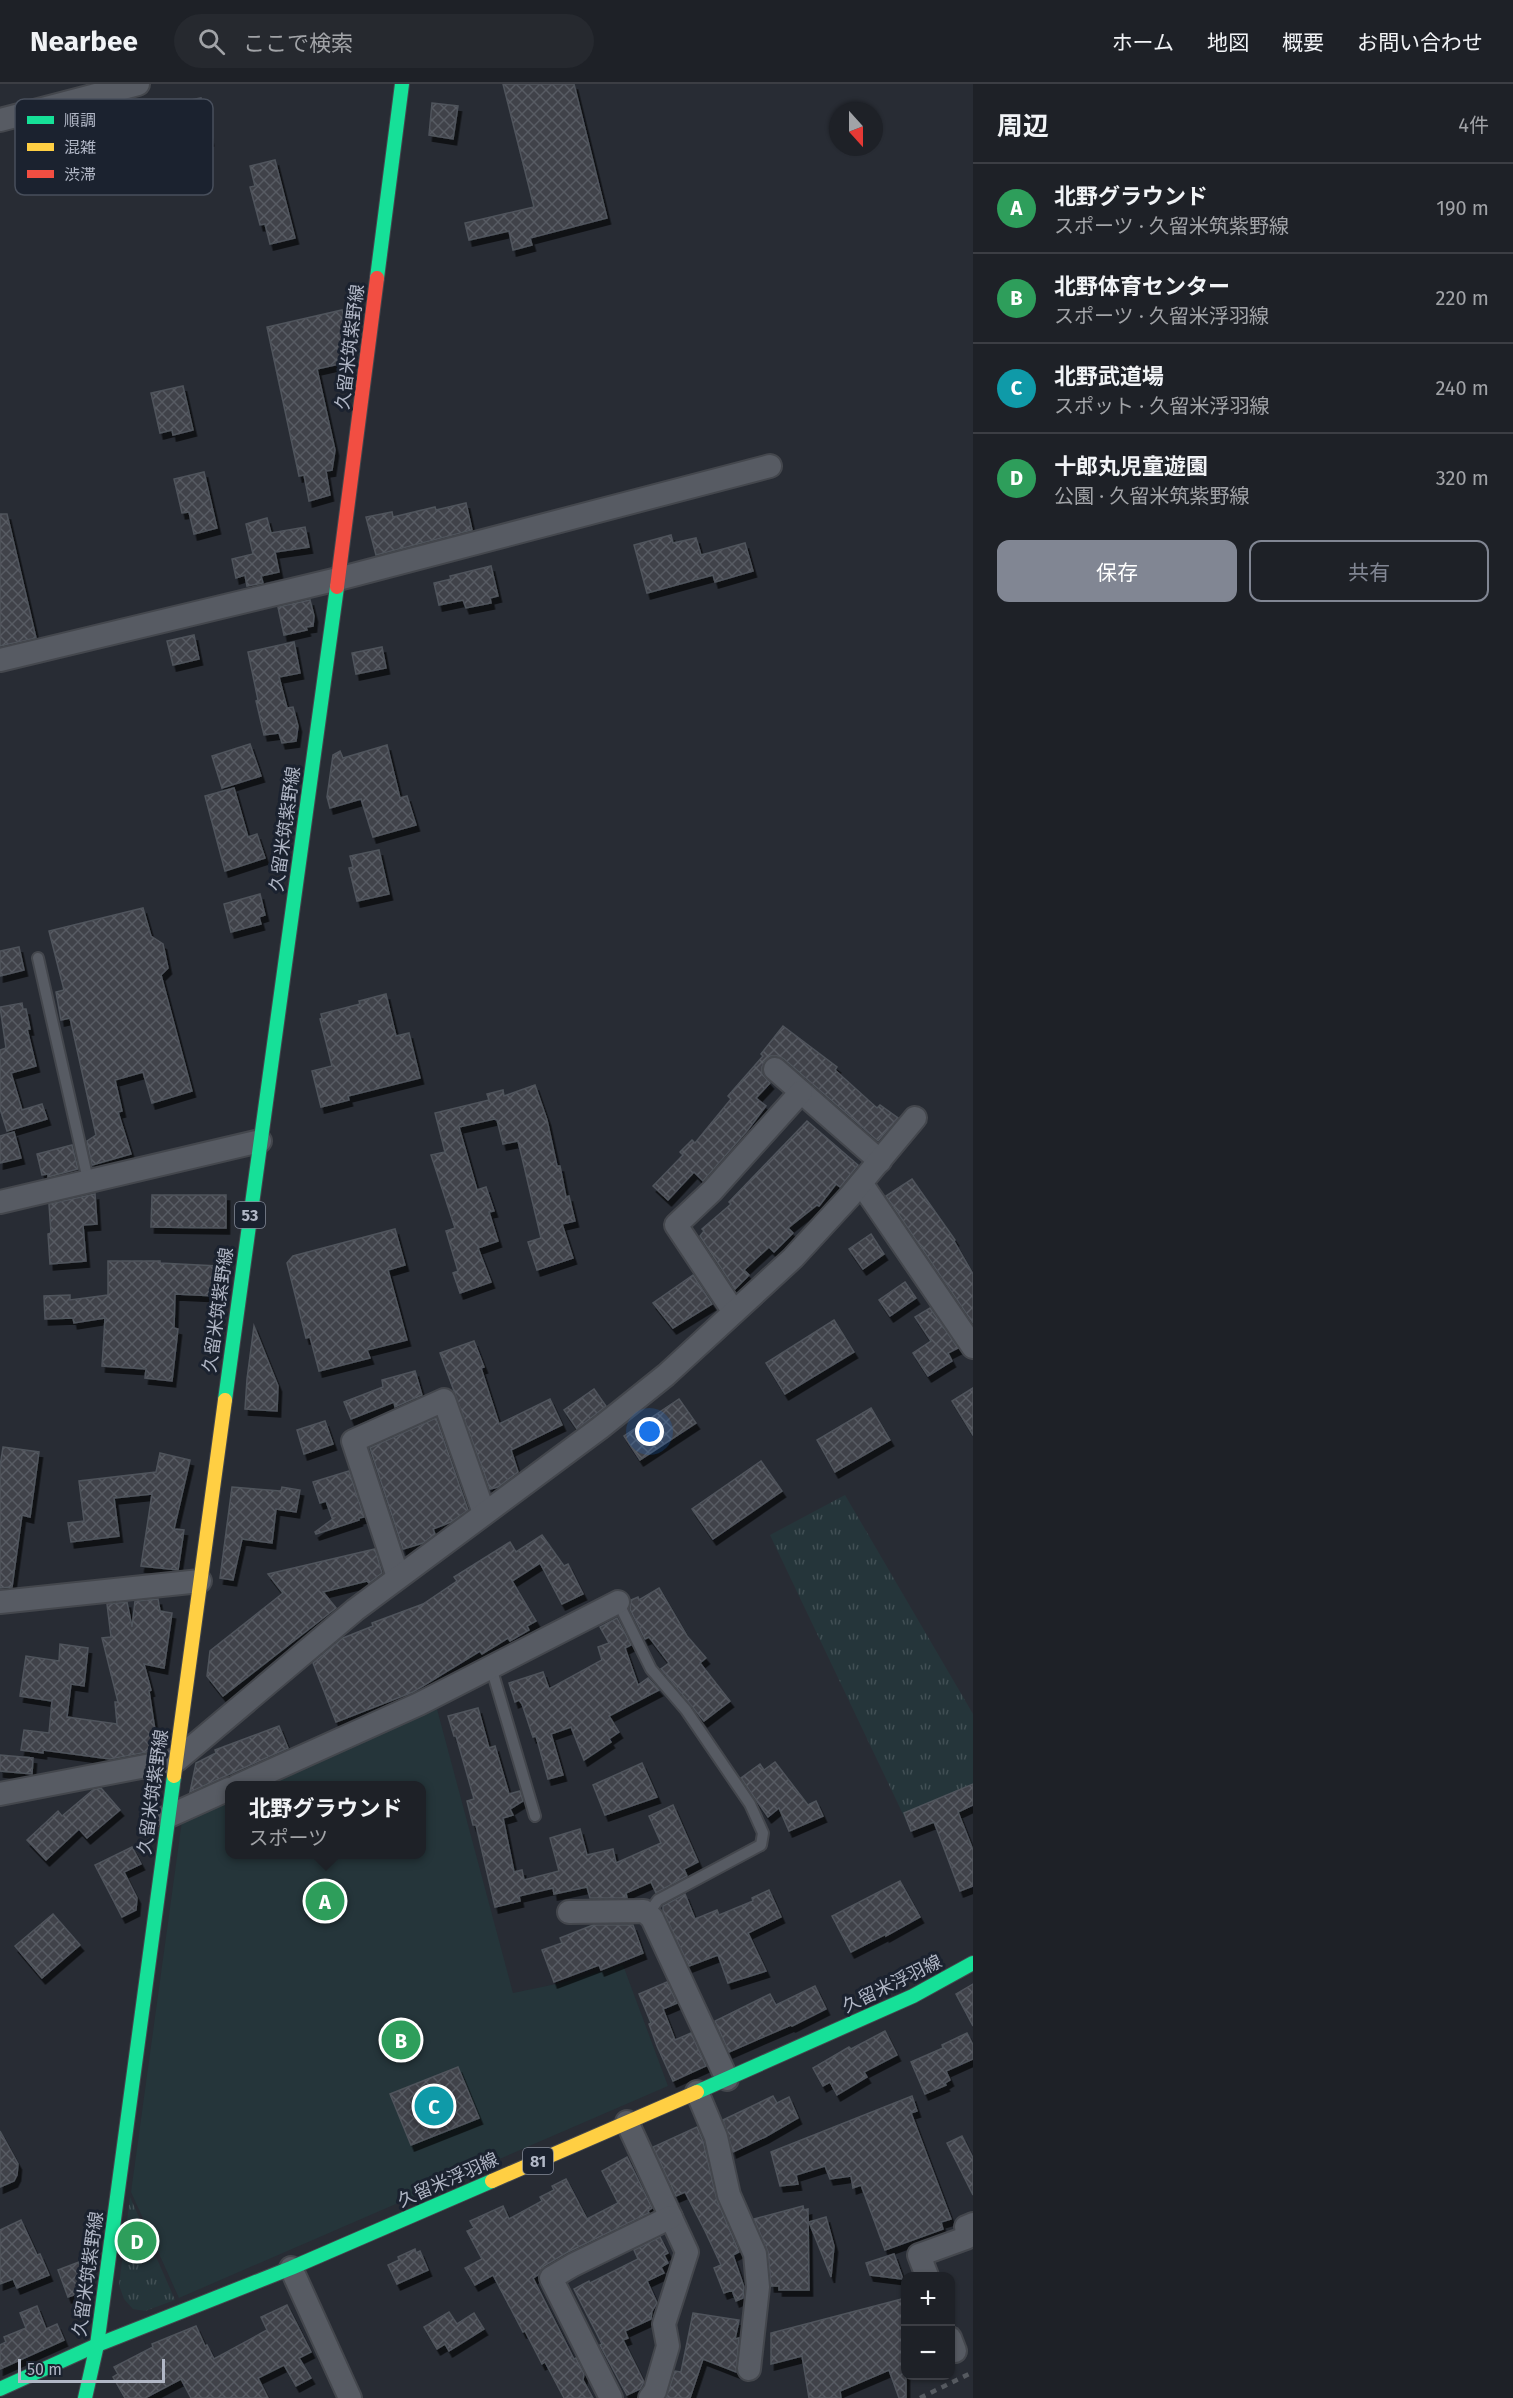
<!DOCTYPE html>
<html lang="ja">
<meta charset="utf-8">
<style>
:root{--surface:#1e2127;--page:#26292f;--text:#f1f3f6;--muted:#a1a3a7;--line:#3c3e44;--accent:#818693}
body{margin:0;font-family:"Fira Sans","Noto Sans JP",sans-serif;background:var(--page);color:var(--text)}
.controls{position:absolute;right:18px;bottom:18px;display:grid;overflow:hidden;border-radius:12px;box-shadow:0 2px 4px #0004}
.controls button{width:54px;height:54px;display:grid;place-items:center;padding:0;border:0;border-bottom:2px solid var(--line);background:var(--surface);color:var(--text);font:30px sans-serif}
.compass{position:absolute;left:829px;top:18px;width:54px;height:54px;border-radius:50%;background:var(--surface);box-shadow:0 2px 4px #0004;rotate:159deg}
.scale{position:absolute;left:18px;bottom:15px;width:147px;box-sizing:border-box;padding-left:6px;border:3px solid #b1b7c6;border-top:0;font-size:16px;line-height:21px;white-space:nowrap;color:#b1b7c6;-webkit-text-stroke:4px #1b222f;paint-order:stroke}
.you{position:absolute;left:650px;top:1348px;width:21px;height:21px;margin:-15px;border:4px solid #fff;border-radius:50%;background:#1a73e8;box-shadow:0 0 0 9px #1a73e833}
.badge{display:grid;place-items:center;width:39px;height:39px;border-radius:50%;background:var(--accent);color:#fff;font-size:20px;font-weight:700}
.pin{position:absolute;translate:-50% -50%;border:3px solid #fff;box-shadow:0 2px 6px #0006}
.popup{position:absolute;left:225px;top:1697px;width:201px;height:78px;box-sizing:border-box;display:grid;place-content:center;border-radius:12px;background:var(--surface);filter:drop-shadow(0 2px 4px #0005);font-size:20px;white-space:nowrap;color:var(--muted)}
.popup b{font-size:22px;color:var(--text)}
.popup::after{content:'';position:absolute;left:50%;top:100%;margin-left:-12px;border:12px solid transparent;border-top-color:var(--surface)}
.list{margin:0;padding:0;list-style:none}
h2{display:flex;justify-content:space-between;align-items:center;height:78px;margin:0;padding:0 24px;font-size:26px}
h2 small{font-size:20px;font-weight:400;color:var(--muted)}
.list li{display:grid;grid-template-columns:39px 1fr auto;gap:18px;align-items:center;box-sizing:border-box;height:90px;padding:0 24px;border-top:2px solid var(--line)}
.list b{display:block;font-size:22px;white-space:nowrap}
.list p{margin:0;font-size:20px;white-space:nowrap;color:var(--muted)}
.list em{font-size:20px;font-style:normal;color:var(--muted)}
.actions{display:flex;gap:12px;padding:18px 24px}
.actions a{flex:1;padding:14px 0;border:2px solid var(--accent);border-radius:12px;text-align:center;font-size:21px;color:var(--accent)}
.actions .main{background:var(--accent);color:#fff}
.icon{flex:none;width:33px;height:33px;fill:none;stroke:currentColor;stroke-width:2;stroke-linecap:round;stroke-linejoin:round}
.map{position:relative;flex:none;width:973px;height:2314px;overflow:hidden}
header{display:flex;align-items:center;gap:36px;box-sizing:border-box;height:84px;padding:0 30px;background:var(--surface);border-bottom:2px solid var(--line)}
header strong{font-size:28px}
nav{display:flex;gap:33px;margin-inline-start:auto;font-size:21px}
.search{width:420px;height:54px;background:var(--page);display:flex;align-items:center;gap:15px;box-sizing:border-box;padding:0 21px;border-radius:33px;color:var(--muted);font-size:22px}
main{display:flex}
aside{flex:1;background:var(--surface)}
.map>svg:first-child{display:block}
</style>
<header>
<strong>Nearbee</strong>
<div class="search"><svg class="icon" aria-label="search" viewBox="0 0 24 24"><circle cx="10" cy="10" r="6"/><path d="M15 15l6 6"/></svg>ここで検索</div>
<nav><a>ホーム</a><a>地図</a><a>概要</a><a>お問い合わせ</a></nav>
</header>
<main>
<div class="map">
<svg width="973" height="2314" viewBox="0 0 973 2314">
<defs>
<pattern id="grass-tufts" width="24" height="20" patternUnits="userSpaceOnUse" patternTransform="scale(1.5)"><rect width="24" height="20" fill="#25353a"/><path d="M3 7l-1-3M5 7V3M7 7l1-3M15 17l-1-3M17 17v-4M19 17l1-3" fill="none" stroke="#425055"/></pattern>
<pattern id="building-cross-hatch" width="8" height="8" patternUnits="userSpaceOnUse" patternTransform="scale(1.5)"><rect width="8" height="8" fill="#3f424a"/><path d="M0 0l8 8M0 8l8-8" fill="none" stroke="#585b63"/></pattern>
<filter id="shadow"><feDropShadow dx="3.5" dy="6" stdDeviation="0" flood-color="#0009"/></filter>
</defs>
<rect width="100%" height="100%" fill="#282c34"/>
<!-- grass -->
<g fill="url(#grass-tufts)">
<path d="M845 1411 973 1630V1721L911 1747 770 1451Z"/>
<path d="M130 2113 175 2216 145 2227 133 2225 124 2215 119 2201Z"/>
</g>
<!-- pitch -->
<path fill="#25353a" d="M437 1625 513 1909 561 1899 623 1881 668 2002 179 2214 131 2108 183 1729 229 1710V1770H421V1702L250 1701Z"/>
<!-- building -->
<g fill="url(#building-cross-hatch)" stroke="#50545c" stroke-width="1.5" filter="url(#shadow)">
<path d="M503 0H574L607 134 530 154 532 161 513 166 509 147 469 156 465 139 534 123Z"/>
<path d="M201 14 210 56 191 60 181 18Z"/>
<path d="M432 19 458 22 453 55 429 51Z"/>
<path d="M275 76 295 154 270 160 265 140 260 141 250 103 255 102 250 82Z"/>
<path d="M342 226 349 254 343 279 317 285 335 366 332 386 326 387 330 411 309 417 304 391 299 392 267 243Z"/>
<path d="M183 302 193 346 173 351 172 346 160 349 151 309Z"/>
<path d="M204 388 217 444 194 450 189 428 182 429 174 395Z"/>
<path d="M466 419 472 446 376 471 366 433 392 428 393 433 435 423 436 426Z"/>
<path d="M0 430H7L36 554 0 562Z"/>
<path d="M267 434 271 449 305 443 309 463 275 468 279 488 261 492 263 499 247 502 245 491 236 494 232 475 253 470 246 440Z"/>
<path d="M671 451 673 459 696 454 701 471 745 459 753 487 715 498 713 491 647 509 634 461Z"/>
<path d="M491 482 498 512 490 514 491 519 466 524 463 516 439 521 434 499 451 495 450 492Z"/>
<path d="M310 516 314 532 313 542 306 543 307 546 284 551 278 523Z"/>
<path d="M194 551 199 575 173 581 167 557Z"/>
<path d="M294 558 300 589 279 593 287 624 293 623 298 642 296 657 282 659 279 649 264 651 256 617 258 616 248 568Z"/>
<path d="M382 563 386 584 356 590 352 569Z"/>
<path d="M250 660 261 692 222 704 212 672Z"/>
<path d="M387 661 400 714 407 712 416 741 373 753 361 715 330 724 327 713 333 671 340 667 343 674Z"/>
<path d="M234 704 248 753 257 750 265 774 225 787 205 712Z"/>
<path d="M379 766 389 810 357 817 349 784 353 783 350 772Z"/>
<path d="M260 810 265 831 259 833 261 840 231 848 224 820Z"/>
<path d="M143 824 151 852 163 860 168 884 161 891 192 1007 152 1019 143 988 115 996 122 1027 118 1028 131 1070 92 1081 87 1057 96 1051 70 934 61 936 56 908 64 906 49 847Z"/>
<path d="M19 863 24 886 0 892V867Z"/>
<path d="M386 910 396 952 409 949 420 994 348 1012 349 1016 321 1023 312 987 332 982 320 935 322 934 321 930 360 920 359 917Z"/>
<path d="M22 919 23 925H26L30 945H27L36 982 11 989 22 1026 42 1020 47 1035 7 1047 0 1025V966L6 964 0 923Z"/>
<path d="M783 942 837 983 835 986 877 1024 880 1021 898 1034 878 1057 784 975 777 972H770L765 977 762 983V990L770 999 756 1014 766 1022 747 1047 703 1097 694 1088 668 1116 653 1102 683 1071 680 1068 692 1056 695 1059 731 1015 728 1012 763 972 761 970Z"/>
<path d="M535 1001 547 1036 557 1082H560L566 1113 569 1112 575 1137 562 1140 573 1174 537 1186 528 1158 541 1154 518 1057 503 1060 497 1036 494 1035 459 1043 477 1106 486 1103 494 1127 489 1128 498 1157 478 1164 491 1198 460 1209 453 1189 458 1187 446 1147 455 1144 431 1071 445 1068 435 1029 489 1016 487 1010 503 1006 504 1012Z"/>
<path d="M807 1037 858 1081 840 1103 836 1100 819 1122 817 1121 788 1144 793 1149 774 1168 769 1163 744 1186 749 1191 735 1205 700 1152 704 1147 702 1145 731 1120 729 1118Z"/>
<path d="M14 1048 21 1074 0 1079V1052Z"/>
<path d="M72 1061 78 1085 48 1093V1090L42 1091 37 1070Z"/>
<path d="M912 1095 955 1156 954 1157 973 1190V1239L886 1112Z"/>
<path d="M95 1110 97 1140 83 1141 86 1177 50 1180 48 1150 51 1149 49 1120Z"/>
<path d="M152 1111H226V1144L151 1143Z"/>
<path d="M395 1145 405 1181 388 1186 407 1256 367 1266 370 1274 319 1287 310 1253 306 1254 287 1179 293 1172Z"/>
<path d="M871 1150 884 1170 863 1185 849 1165Z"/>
<path d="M108 1177H160V1179L218 1182 216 1212 175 1210 174 1244 178 1245 172 1297 145 1294 146 1285 102 1282 105 1234 74 1239 73 1234 45 1235 44 1212 70 1211V1216L108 1211Z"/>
<path d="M693 1191 712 1220 673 1244 653 1219Z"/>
<path d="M905 1198 916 1214 890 1232 879 1216Z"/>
<path d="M930 1224 958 1264 948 1269 952 1277 928 1292 913 1269 931 1257 915 1233Z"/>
<path d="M834 1236 854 1268 785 1310 766 1279Z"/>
<path d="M254 1242 278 1302 277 1327 245 1325 247 1295Z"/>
<path d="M474 1257 484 1283 481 1284 499 1340 550 1315 562 1341 511 1366 518 1388 498 1403 490 1405 440 1269Z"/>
<path d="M415 1287 422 1311 395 1323 394 1318 351 1335 344 1318 383 1303 382 1296Z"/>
<path d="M973 1304V1351L952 1317Z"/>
<path d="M594 1305 606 1322 577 1345 564 1326Z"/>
<path d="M679 1315 696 1339 640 1376 624 1352Z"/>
<path d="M871 1324 890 1356 835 1388 817 1356Z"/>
<path d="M436 1334 468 1426 451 1438 433 1445 435 1450 423 1459 403 1465 370 1364Z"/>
<path d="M325 1337 333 1360 304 1370 297 1346Z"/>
<path d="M3 1363 39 1368 30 1433 22 1431 12 1503 0 1504V1382Z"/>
<path d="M160 1369 190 1376 174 1445 184 1446 178 1486 141 1482 152 1410 114 1414 119 1452 71 1458 68 1439 84 1437 79 1397 156 1388Z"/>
<path d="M761 1377 782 1407 713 1455 692 1425Z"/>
<path d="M349 1387 364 1433 359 1434V1436L316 1450 315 1448 334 1434H332L326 1417 320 1419 313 1398Z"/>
<path d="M232 1403 281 1407 282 1403 300 1406 296 1428 276 1425 272 1459 242 1455 233 1496 220 1494Z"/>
<path d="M542 1451 564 1482 568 1480 583 1510 562 1520 540 1479 512 1497 536 1537 527 1542 529 1546 510 1557 508 1554 482 1570 480 1567 413 1608 336 1638 313 1579 343 1554 373 1542 372 1539 423 1520 457 1497 454 1493 510 1458 516 1468Z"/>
<path d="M375 1465 382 1489 369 1499 367 1497 323 1508 336 1524 223 1612 207 1592 210 1567 283 1509 268 1490Z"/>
<path d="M659 1504 687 1552 706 1574 700 1579 730 1617 704 1637 661 1585 669 1579 649 1553 645 1555 630 1525 631 1516 638 1513 639 1516Z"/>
<path d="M158 1515 160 1527 172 1529 164 1584 144 1580 151 1606 149 1607 158 1666 110 1675 43 1666V1669L21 1666 24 1646 49 1649 52 1617 20 1612 26 1572 59 1577 60 1560 88 1564 84 1602 71 1600 67 1633 117 1640 115 1618H118L102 1554 111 1553 107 1520 127 1518 132 1543 135 1517Z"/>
<path d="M617 1534 631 1561 625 1564 638 1601 648 1594 659 1606 609 1632 619 1648 609 1655 611 1658 584 1676 571 1643 551 1650 563 1691 548 1695 536 1652 533 1653 522 1620 519 1616 515 1618 509 1599 543 1588 549 1605 602 1576 598 1563 609 1559 600 1543Z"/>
<path d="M478 1624 489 1664 495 1662 509 1710 520 1707 523 1717 510 1725 513 1731 503 1734 514 1788 522 1786 524 1796 559 1787 550 1754 580 1745 587 1771 613 1765 616 1779 661 1759 649 1732 673 1721 698 1778 684 1785 687 1792 656 1809 651 1798 626 1809 627 1814H590L587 1803 554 1810 553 1804 519 1812 520 1817 495 1823 476 1741H473L467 1717 474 1715 456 1652H454L448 1632Z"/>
<path d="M279 1642 288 1664 190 1708 196 1679 216 1669 215 1666Z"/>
<path d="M0 1671 33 1674 32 1690 0 1687Z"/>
<path d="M775 1678 808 1721 816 1717 823 1732 789 1747 779 1724 768 1733 741 1694 760 1680 764 1686Z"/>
<path d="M642 1679 657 1713 605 1731 593 1701Z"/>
<path d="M973 1700V1721L958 1728 973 1766V1802L960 1807 934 1738 911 1747 904 1729Z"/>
<path d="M101 1704 120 1726 87 1754 79 1745 46 1776 27 1756 58 1727 62 1732 93 1706Z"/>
<path d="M132 1763 141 1780 124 1788 137 1814 136 1826 122 1833 95 1781Z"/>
<path d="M900 1797 920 1833 886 1852V1850L851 1868 832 1832Z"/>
<path d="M769 1806 781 1833 748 1849 766 1887 728 1899 718 1871 689 1882 663 1827V1822L685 1810 695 1835 717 1826 719 1831 753 1817 752 1814Z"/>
<path d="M53 1830 80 1861 42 1894 15 1862Z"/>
<path d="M593 1841H633L643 1869 601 1886 599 1881 554 1898 542 1866 562 1859 560 1854Z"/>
<path d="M667 1898 677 1919 663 1925 675 1956 691 1949 706 1982 673 1997 657 1962 649 1940 651 1939 639 1910Z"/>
<path d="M973 1900V1942L956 1910Z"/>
<path d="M815 1902 826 1925 792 1942 791 1941 729 1968 715 1937 770 1910 776 1921Z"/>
<path d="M885 1947 897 1971 864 1988 867 1993 837 2011 830 1998 823 2002 813 1984 849 1963 851 1965Z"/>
<path d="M967 1949 973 1961V1975L946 1987 950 1996 945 1999 946 2001 925 2010 911 1978 943 1964 942 1961Z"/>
<path d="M458 1983 479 2034 411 2061 390 2010Z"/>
<path d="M773 2012 777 2019 789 2013 798 2034 765 2053 733 2068 723 2036Z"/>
<path d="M912 2012 917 2027 911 2029 951 2135 941 2138 943 2145 885 2166 861 2101 853 2104 851 2092 830 2095 825 2082 796 2091 798 2100 780 2102 771 2068Z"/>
<path d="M697 2043 703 2057 717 2116 739 2168 733 2171 744 2203 743 2214 736 2217 732 2206 724 2209 714 2184 721 2181 705 2147 685 2108 676 2112 653 2063Z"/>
<path d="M0 2047 18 2080 17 2091 14 2097 0 2103Z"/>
<path d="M962 2052 973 2074V2111L947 2059Z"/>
<path d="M627 2073 652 2124 648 2127 649 2129 566 2169 544 2182 538 2191 533 2194 574 2275 576 2274 584 2290 583 2296 593 2314H564L545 2278 542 2280 525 2247 523 2248 493 2191 475 2201 465 2184 482 2175 467 2147 474 2144 470 2137 503 2122 509 2135 542 2117 540 2113 554 2106 552 2102 566 2095 587 2135 618 2119 602 2087Z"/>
<path d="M803 2122 804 2126 808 2125 809 2206H779V2202H771L768 2168 754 2135Z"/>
<path d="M826 2133 834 2162 831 2193 809 2138Z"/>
<path d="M21 2136 37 2171 40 2170 49 2191 17 2204 13 2195 0 2200V2146Z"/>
<path d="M660 2153 668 2169 664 2171 668 2179 661 2183 664 2189 647 2197 657 2219 652 2227 651 2235 625 2247 628 2254 623 2256 644 2298 640 2305 627 2311 600 2261 602 2260 574 2205 589 2197 590 2199 638 2175 634 2166Z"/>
<path d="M415 2165 416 2169 420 2167 428 2186 397 2200 388 2181 399 2176 398 2173Z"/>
<path d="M894 2170 903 2195 870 2191 866 2179Z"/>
<path d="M79 2178 86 2199H84L85 2207 68 2213 58 2186Z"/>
<path d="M902 2215 906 2225V2314H899L889 2286 840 2307 841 2314H809L802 2272 771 2280V2249Z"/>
<path d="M287 2221 311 2268 299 2274 311 2294 296 2302 284 2281 258 2294 268 2314H191L181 2295 145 2314H125L113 2293 118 2290 114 2283 153 2263 152 2260 196 2242 205 2262 207 2261 214 2275 267 2246 261 2233Z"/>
<path d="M37 2222 46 2245 57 2240 64 2256 0 2285V2261L6 2258 4 2253 26 2244 20 2229Z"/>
<path d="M449 2228 457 2240 474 2229 484 2245 449 2267 445 2260 437 2265 424 2243Z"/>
<path d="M693 2229 739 2236 735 2255 739 2254 736 2288 703 2275 690 2314H666L675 2287 681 2288Z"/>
</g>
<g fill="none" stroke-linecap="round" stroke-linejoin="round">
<!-- lane casing -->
<g stroke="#44474d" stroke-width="14">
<g id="lane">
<path d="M38 874 88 1096"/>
<path d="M618 1518 651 1585 686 1626 750 1720 763 1749 761 1761 658 1816 648 1830"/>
<path d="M491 1583 535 1732"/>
</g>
</g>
<!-- street casing -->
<g stroke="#44474d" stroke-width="26">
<g id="street">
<path d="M0 36 138 0"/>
<path d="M0 576 338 495 770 382"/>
<path d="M775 985 880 1077"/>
<path d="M861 1099 973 1263"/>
<path d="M0 1118 260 1057"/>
<path d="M734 1228 676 1141 712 1107 801 1008"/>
<path d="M398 1493 353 1357 444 1316 484 1429"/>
<path d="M0 1518 200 1497"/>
<path d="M237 1702 419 1620 618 1518"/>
<path d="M0 1710 177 1676 355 1526 600 1344 666 1291 793 1174 850 1112 915 1034"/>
<path d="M167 1733 229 1705"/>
<path d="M569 1828 644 1827 652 1834 727 1995"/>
<path d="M697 2008 716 2053 729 2111 755 2170 758 2203 749 2285"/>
<path d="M627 2038 687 2168 664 2240 668 2262 655 2307 650 2314"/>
<path d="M291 2184 350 2314"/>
<path d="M927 2192 919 2171 966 2154 969 2148 966 2143 973 2140"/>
<path d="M950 2254 955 2267"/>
<path d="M611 2314 551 2194 573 2181 671 2133"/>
</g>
</g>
<!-- fast casing -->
<g stroke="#44474d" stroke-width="16">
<g id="fast">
<path d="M377 194 402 0"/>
<path d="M225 1316 337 503"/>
<path d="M697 2008 913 1912 973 1879"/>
<path d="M97 2261 291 2184 492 2097"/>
<path d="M0 2305 97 2261"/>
<path d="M85 2314 97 2261 174 1692"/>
</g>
</g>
<!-- slow casing -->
<g stroke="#44474d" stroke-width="16">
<g id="slow">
<path d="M174 1692 225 1316"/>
<path d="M492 2097 697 2008"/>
</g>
</g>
<!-- jam casing -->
<g stroke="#44474d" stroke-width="16">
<path id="jam" d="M337 503 377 194"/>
</g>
<!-- lane -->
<use href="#lane" stroke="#575b63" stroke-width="10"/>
<!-- street -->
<use href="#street" stroke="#575b63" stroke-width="22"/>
<!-- fast -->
<use href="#fast" stroke="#16e098" stroke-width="14"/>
<!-- slow -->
<use href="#slow" stroke="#ffcf43" stroke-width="14"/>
<!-- jam -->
<use href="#jam" stroke="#f24e42" stroke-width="14"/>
<!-- rail -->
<path stroke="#565a60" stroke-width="4.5" stroke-dasharray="6 6" stroke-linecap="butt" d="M920 2314 973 2288"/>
</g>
<g text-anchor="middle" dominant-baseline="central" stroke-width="6" stroke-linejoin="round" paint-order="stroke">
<!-- shield labels -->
<g fill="#1b222f" stroke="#848a99" stroke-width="1.5">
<rect x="235" y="1118" width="30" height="26" rx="4.5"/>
<rect x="523" y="2064" width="30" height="26" rx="4.5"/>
</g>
<g font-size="16" font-weight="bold" fill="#b1b7c6">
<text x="250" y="1131">53</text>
<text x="538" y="2077">81</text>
</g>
<!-- street labels -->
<g font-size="18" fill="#b1b7c6" stroke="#1b222f">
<text transform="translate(350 263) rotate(-83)">久留米筑紫野線</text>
<text transform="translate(285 745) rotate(-82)">久留米筑紫野線</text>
<text transform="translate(218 1226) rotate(-82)">久留米筑紫野線</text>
<text transform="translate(153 1708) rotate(-82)">久留米筑紫野線</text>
<text transform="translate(892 1900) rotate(-26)">久留米浮羽線</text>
<text transform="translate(448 2096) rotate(-24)">久留米浮羽線</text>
<text transform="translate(88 2190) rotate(-82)">久留米筑紫野線</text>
</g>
</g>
<!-- legend -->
<rect x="15" y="15" width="198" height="96" rx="9" fill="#1b222f" stroke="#484f5c" stroke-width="1.5"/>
<rect x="27" y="32" width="27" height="8" fill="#16e098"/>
<rect x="27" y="59" width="27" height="8" fill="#ffcf43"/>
<rect x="27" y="86" width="27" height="8" fill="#f24e42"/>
<g font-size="16" fill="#b1b7c6">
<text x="64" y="42">順調</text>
<text x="64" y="69">混雑</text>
<text x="64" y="96">渋滞</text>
</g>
</svg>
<div class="controls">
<button>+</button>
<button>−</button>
</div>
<svg class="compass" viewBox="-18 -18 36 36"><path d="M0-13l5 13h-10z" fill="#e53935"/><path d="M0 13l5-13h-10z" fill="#a1a3a7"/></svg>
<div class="scale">50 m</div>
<div class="you"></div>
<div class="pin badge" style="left:325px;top:1817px;background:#2e9e5b">A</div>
<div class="popup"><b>北野グラウンド</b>スポーツ</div>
<div class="pin badge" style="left:401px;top:1956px;background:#2e9e5b">B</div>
<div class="pin badge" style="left:434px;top:2022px;background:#0f9aa8">C</div>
<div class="pin badge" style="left:137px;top:2157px;background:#2e9e5b">D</div>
</div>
<aside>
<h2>周辺<small>4件</small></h2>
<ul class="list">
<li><span class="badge" style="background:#2e9e5b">A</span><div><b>北野グラウンド</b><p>スポーツ · 久留米筑紫野線</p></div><em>190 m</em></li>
<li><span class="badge" style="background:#2e9e5b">B</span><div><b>北野体育センター</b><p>スポーツ · 久留米浮羽線</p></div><em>220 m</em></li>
<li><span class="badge" style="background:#0f9aa8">C</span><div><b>北野武道場</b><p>スポット · 久留米浮羽線</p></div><em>240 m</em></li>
<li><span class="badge" style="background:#2e9e5b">D</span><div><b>十郎丸児童遊園</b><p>公園 · 久留米筑紫野線</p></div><em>320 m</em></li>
</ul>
<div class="actions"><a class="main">保存</a><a>共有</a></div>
</aside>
</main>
